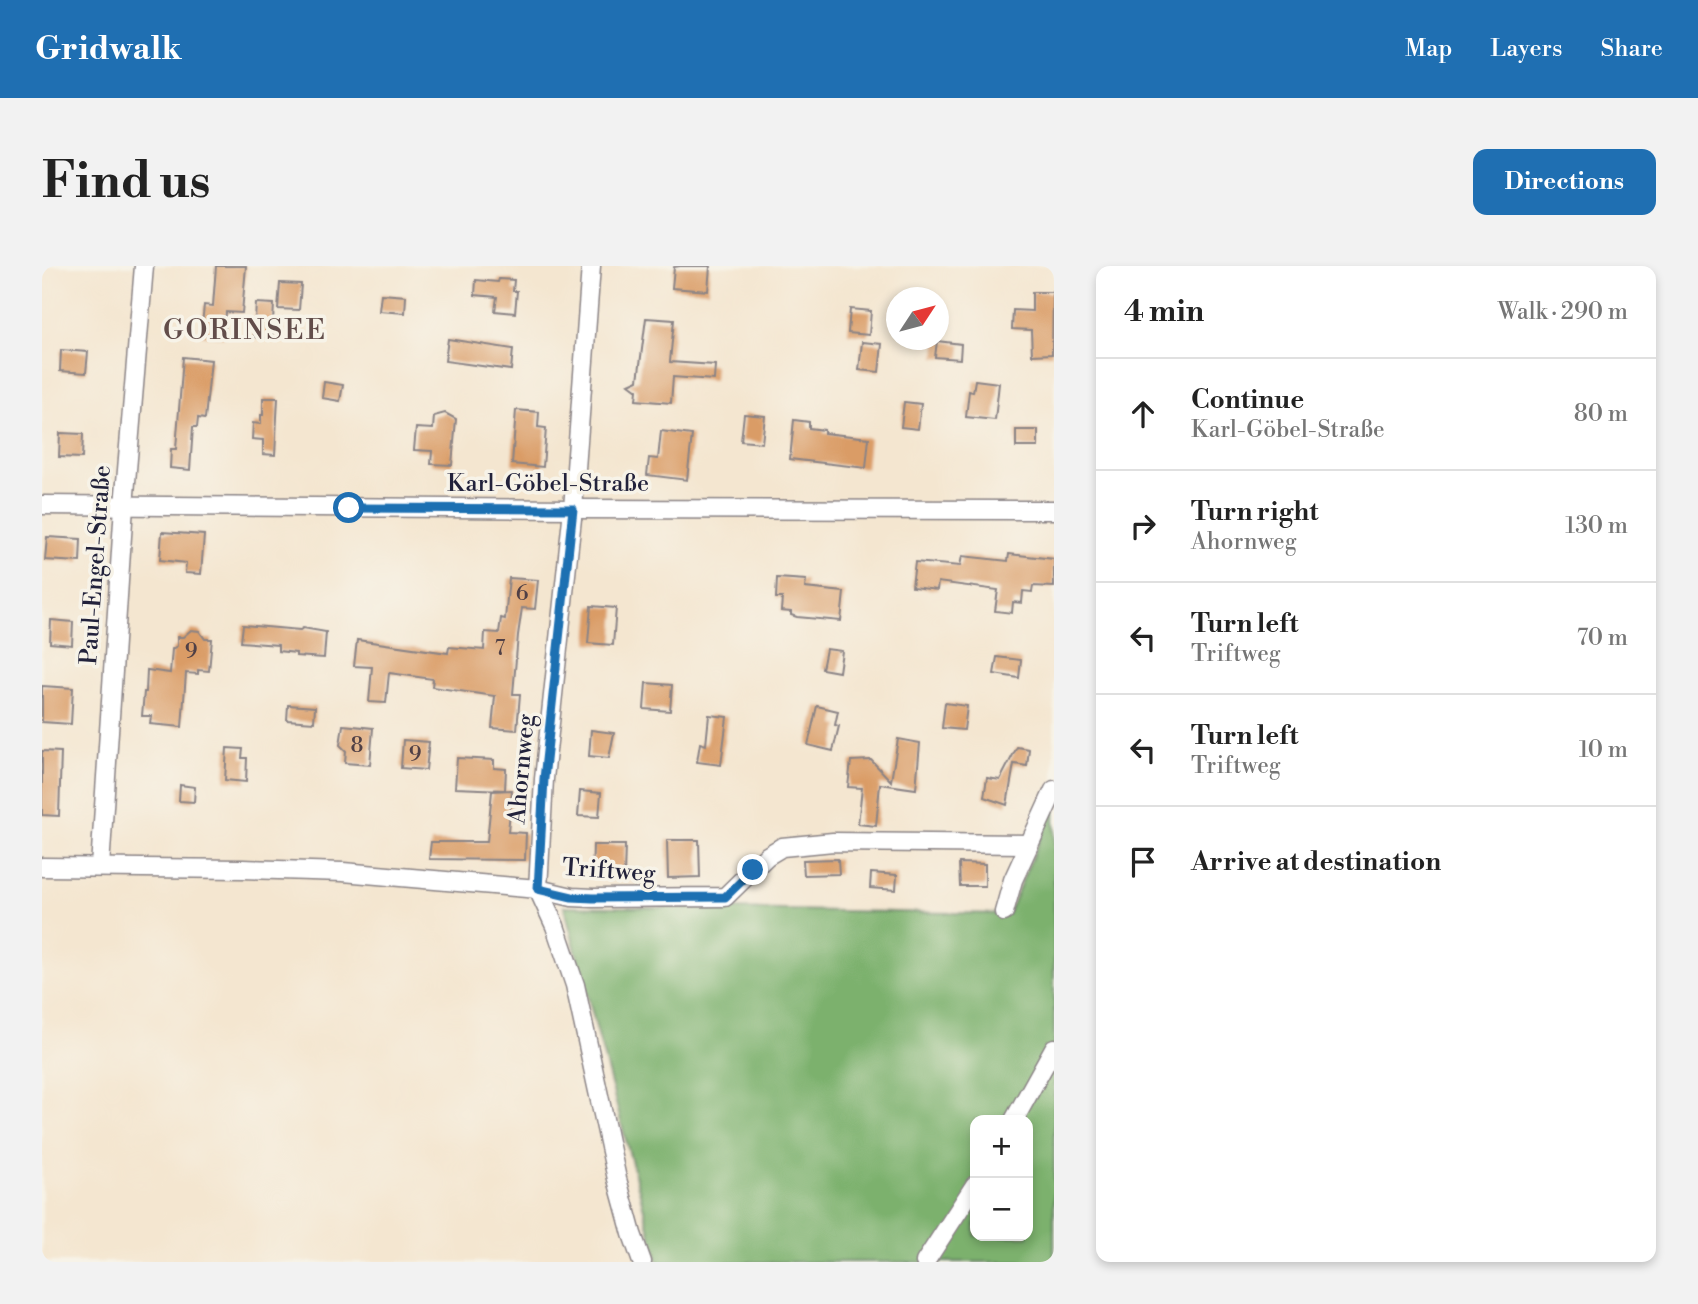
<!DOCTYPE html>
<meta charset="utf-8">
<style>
:root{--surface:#fff;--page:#f2f2f2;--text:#222;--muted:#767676;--line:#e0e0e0;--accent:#1f6fb2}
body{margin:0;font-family:"Libre Bodoni",serif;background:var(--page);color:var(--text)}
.controls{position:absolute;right:21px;bottom:21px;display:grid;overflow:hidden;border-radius:14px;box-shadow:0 4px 10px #0003}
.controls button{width:63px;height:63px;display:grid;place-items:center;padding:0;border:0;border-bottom:2px solid var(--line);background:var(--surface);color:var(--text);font:35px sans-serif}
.compass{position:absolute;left:844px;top:21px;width:63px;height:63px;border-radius:50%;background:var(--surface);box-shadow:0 4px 10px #0003;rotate:54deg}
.stop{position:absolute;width:21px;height:21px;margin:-16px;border:5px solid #1f6fb2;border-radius:50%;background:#fff}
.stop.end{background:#1f6fb2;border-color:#fff;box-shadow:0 2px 7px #0008}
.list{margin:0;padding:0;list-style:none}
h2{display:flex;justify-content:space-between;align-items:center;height:91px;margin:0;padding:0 28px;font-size:30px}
h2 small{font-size:23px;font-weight:400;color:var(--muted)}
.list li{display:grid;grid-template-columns:46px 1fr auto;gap:21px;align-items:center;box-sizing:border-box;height:112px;padding:0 28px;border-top:2px solid var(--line)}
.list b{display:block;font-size:26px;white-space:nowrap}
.list p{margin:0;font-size:23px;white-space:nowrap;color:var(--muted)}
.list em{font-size:23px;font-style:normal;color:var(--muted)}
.icon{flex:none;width:38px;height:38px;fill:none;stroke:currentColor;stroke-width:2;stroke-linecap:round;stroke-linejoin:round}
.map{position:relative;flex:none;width:1012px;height:996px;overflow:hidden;border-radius:14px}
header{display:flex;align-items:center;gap:42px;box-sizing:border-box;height:98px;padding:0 35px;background:var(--accent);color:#fff}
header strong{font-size:33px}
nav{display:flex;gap:38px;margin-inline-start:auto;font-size:24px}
.intro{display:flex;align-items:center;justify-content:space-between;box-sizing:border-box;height:168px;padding:0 42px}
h1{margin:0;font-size:49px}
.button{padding:18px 32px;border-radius:14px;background:var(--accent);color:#fff;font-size:24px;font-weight:700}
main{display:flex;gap:42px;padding:0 42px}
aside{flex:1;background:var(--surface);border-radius:14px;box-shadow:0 4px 10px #0003}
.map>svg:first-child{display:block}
</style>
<header>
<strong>Gridwalk</strong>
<nav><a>Map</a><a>Layers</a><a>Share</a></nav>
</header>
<div class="intro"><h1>Find us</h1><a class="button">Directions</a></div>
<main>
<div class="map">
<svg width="1012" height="996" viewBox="0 0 1012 996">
<rect width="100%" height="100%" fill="#f7f3e8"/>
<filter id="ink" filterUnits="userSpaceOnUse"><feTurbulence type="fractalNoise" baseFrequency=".0143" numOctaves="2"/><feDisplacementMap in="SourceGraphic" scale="14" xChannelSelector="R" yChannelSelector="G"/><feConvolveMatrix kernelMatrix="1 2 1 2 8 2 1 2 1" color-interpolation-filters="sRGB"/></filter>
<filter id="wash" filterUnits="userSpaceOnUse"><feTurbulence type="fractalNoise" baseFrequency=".00686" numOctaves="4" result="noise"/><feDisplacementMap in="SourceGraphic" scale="28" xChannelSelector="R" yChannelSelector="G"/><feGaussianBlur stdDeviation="1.57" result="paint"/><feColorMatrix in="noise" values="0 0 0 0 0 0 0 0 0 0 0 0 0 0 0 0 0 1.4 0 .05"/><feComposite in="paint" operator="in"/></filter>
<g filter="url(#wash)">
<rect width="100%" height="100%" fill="#f4e6d0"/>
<!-- forest -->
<path fill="#7cb16d" stroke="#4f6a54" stroke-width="2" fill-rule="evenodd" d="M1012 539V996H616L522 640 966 648ZM933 854H986V970H933Z"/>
<g id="blocks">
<!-- building -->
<g fill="#da9c66">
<path d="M174 0H204L200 47 184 46 182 71 159 69 162 39 171 40Z"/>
<path d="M638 0H668L666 25 630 22 632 1Z"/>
<path d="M457 13 472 14 471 25H475L473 47 453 45 455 31 433 29 434 14 456 16Z"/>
<path d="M238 17 259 18 257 44 236 43Z"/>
<path d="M990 26H1011L1010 88 990 89 989 64 970 63 971 44 990 45Z"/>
<path d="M339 28 364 30 363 47 337 45Z"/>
<path d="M214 37 232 38 230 72 212 71Z"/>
<path d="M808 43 829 45 827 69 806 67Z"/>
<path d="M604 52 632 54 628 96 673 99 672 114 631 111 629 137 594 134 595 124 587 118 596 114Z"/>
<path d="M406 73 471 83 469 104 403 95Z"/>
<path d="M895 75 919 78 918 93 893 91Z"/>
<path d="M820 76 840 78 837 106 817 104Z"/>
<path d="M19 84 46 86 44 107 18 105Z"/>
<path d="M141 91 169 94 163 153 156 152 155 161H151L148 204 128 202 129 183H134Z"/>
<path d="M933 114 957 117 953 154 924 151 927 125 931 126Z"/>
<path d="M282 116 301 119 298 135 280 132Z"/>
<path d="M221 132H236L233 189 221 188V174L210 173 211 157 219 158V149H221Z"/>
<path d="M862 136 879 138 876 163 859 161Z"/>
<path d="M474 144 497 146 496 161 504 162 501 201 470 198Z"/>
<path d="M403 147 414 153 410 199 389 198 390 185 372 184 374 162 391 163 392 150Z"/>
<path d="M702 148 723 150 720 177 699 175Z"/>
<path d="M752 154 767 156V162L782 164V167L827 172 824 202 748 193Z"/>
<rect x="974" y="164" width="22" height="17"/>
<path d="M619 165 650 169 645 214 605 209 607 192 616 193Z"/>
<path d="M18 167 41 168 40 192 17 191Z"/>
<path d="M120 266 162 269 159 308 143 307 144 297 118 294Z"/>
<path d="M5 271 39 273 38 296 3 294Z"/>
<path d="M967 288 1012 293V321L991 320 990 326 981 325 980 337 971 336 970 347 953 345 956 324 896 316 895 324 870 321 873 296 918 300 920 290 966 295Z"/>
<path d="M467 312 496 314 493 343 480 342 476 369 471 428H478L475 464 450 462 453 430 390 421 391 413 347 407 344 437 327 436 330 401 312 400 315 374 406 387 407 381 442 384 443 366 457 367 459 352 463 353Z"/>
<path d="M735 312 764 314 763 322 802 326 799 355 755 351 749 349V346L739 345 740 332H734Z"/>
<path d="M549 340 574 342 571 379 546 377Z"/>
<path d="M9 354 31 356 30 379 8 377Z"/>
<path d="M201 359 258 364 261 362 284 366 282 392 254 390V387L236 385V379L199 376Z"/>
<path d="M149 364 157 365 163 373H170L167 405 156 404V408L144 407 140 461 108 458 109 450H100L102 426H104L105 404 128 407 130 383 135 380V371H141Z"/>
<path d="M784 383 800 385 797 406 780 403Z"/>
<path d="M955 391 979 394 977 412 952 408Z"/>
<path d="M604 417 630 419 628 445 602 443Z"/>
<path d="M0 420 31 422 29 458 0 456Z"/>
<path d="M903 437 925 440 922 464 900 462Z"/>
<path d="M246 439 273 441 272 456 245 454Z"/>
<path d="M775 440 796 445 793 459 797 460 791 485 766 479Z"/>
<path d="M667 449 685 451 679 499 655 496 658 477 664 479Z"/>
<path d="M301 459 331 462 328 499 303 497 304 485 298 479Z"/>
<path d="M549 464 572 467 567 492 547 490Z"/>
<path d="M856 473 878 477 874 523 838 518 834 560 816 558 820 522 806 521 809 495 829 494 849 515Z"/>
<path d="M361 474 387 476 384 504 359 502Z"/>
<path d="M975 481 987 483 985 500 972 498 965 539 942 531 945 512 958 514Z"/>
<path d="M185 482 201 483 200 492H205L204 516 183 514Z"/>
<path d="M0 485 19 486 17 550 0 549Z"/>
<path d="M415 492 452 494V502L464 503 463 524 413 522Z"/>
<path d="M138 519 153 521 152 536 137 535Z"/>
<path d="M470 524 466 566 484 567 483 594 387 593 389 576H445L450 525Z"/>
<path d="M538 525 559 527 557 551 536 550Z"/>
<path d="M625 574H657L658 611 626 612Z"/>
<path d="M551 579H583L582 611 550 610Z"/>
<path d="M796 593 797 608 762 609 761 594Z"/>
<path d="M917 597 943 598V620H918Z"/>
<path d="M829 607 855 609 854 624 828 622Z"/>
</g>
</g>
</g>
<g filter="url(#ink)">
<use href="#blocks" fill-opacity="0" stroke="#8b8486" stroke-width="2"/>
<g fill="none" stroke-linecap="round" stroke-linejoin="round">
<!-- street casing -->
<g stroke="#8b8486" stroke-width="21">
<g id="street">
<path d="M549 0 531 243 502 513 496 623 513 660 533 719 575 913 590 968 600 996"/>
<path d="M0 239 531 243 1012 244"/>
<path d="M0 601 201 603 301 606 496 623 530 631 551 632 683 631 725 590 740 581 791 576 986 578"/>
<path d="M58 601 82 240 102 0"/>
<path d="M962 646 971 614 1012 524"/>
<path d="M972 854 1012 782"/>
<path d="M883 996 933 919"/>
</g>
</g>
<!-- street -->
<use href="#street" stroke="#fff" stroke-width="18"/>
</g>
</g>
<g fill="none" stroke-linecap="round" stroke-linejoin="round" filter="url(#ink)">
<!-- route -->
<path stroke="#1f6fb2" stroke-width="9" d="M307 242 531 243 502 513 496 623 530 631 551 632 683 631 711 604"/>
</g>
<g text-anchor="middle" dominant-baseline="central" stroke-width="7" stroke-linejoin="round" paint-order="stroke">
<!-- number labels -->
<g font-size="21" fill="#504046">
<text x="480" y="328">6</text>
<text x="458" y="383">7</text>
<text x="149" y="386">9</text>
<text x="315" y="480">8</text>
<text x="373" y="489">9</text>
</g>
<!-- street labels -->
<g font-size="24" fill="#22223b" stroke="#f7f3e8">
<text x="506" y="218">Karl-Göbel-Straße</text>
<text transform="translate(54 299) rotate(-86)">Paul-Engel-Straße</text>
<text transform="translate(480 503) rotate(-85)">Ahornweg</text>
<text transform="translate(567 605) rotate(4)">Triftweg</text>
</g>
<!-- quarter labels -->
<g font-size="28" letter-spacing="2" fill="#624d4a" stroke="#f7f3e8">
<text x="203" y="64">GORINSEE</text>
</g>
</g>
</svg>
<div class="controls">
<button>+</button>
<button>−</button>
</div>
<svg class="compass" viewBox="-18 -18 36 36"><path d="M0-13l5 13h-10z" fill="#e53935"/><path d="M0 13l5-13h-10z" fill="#767676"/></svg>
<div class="stop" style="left:307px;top:242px"></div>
<div class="stop end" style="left:711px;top:604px"></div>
</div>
<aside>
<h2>4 min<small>Walk · 290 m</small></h2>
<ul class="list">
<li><svg class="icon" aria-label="ahead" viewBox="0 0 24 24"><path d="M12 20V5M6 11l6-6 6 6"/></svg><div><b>Continue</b><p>Karl-Göbel-Straße</p></div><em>80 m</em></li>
<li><svg class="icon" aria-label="right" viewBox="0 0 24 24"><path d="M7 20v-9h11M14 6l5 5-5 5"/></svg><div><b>Turn right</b><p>Ahornweg</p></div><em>130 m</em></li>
<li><svg class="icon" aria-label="left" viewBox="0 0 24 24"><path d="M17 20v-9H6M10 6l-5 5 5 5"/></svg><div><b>Turn left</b><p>Triftweg</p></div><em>70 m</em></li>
<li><svg class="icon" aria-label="left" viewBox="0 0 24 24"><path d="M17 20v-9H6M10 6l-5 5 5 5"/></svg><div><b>Turn left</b><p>Triftweg</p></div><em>10 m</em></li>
<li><svg class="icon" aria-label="arrive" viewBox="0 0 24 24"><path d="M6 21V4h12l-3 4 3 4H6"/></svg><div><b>Arrive at destination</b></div></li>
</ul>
</aside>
</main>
